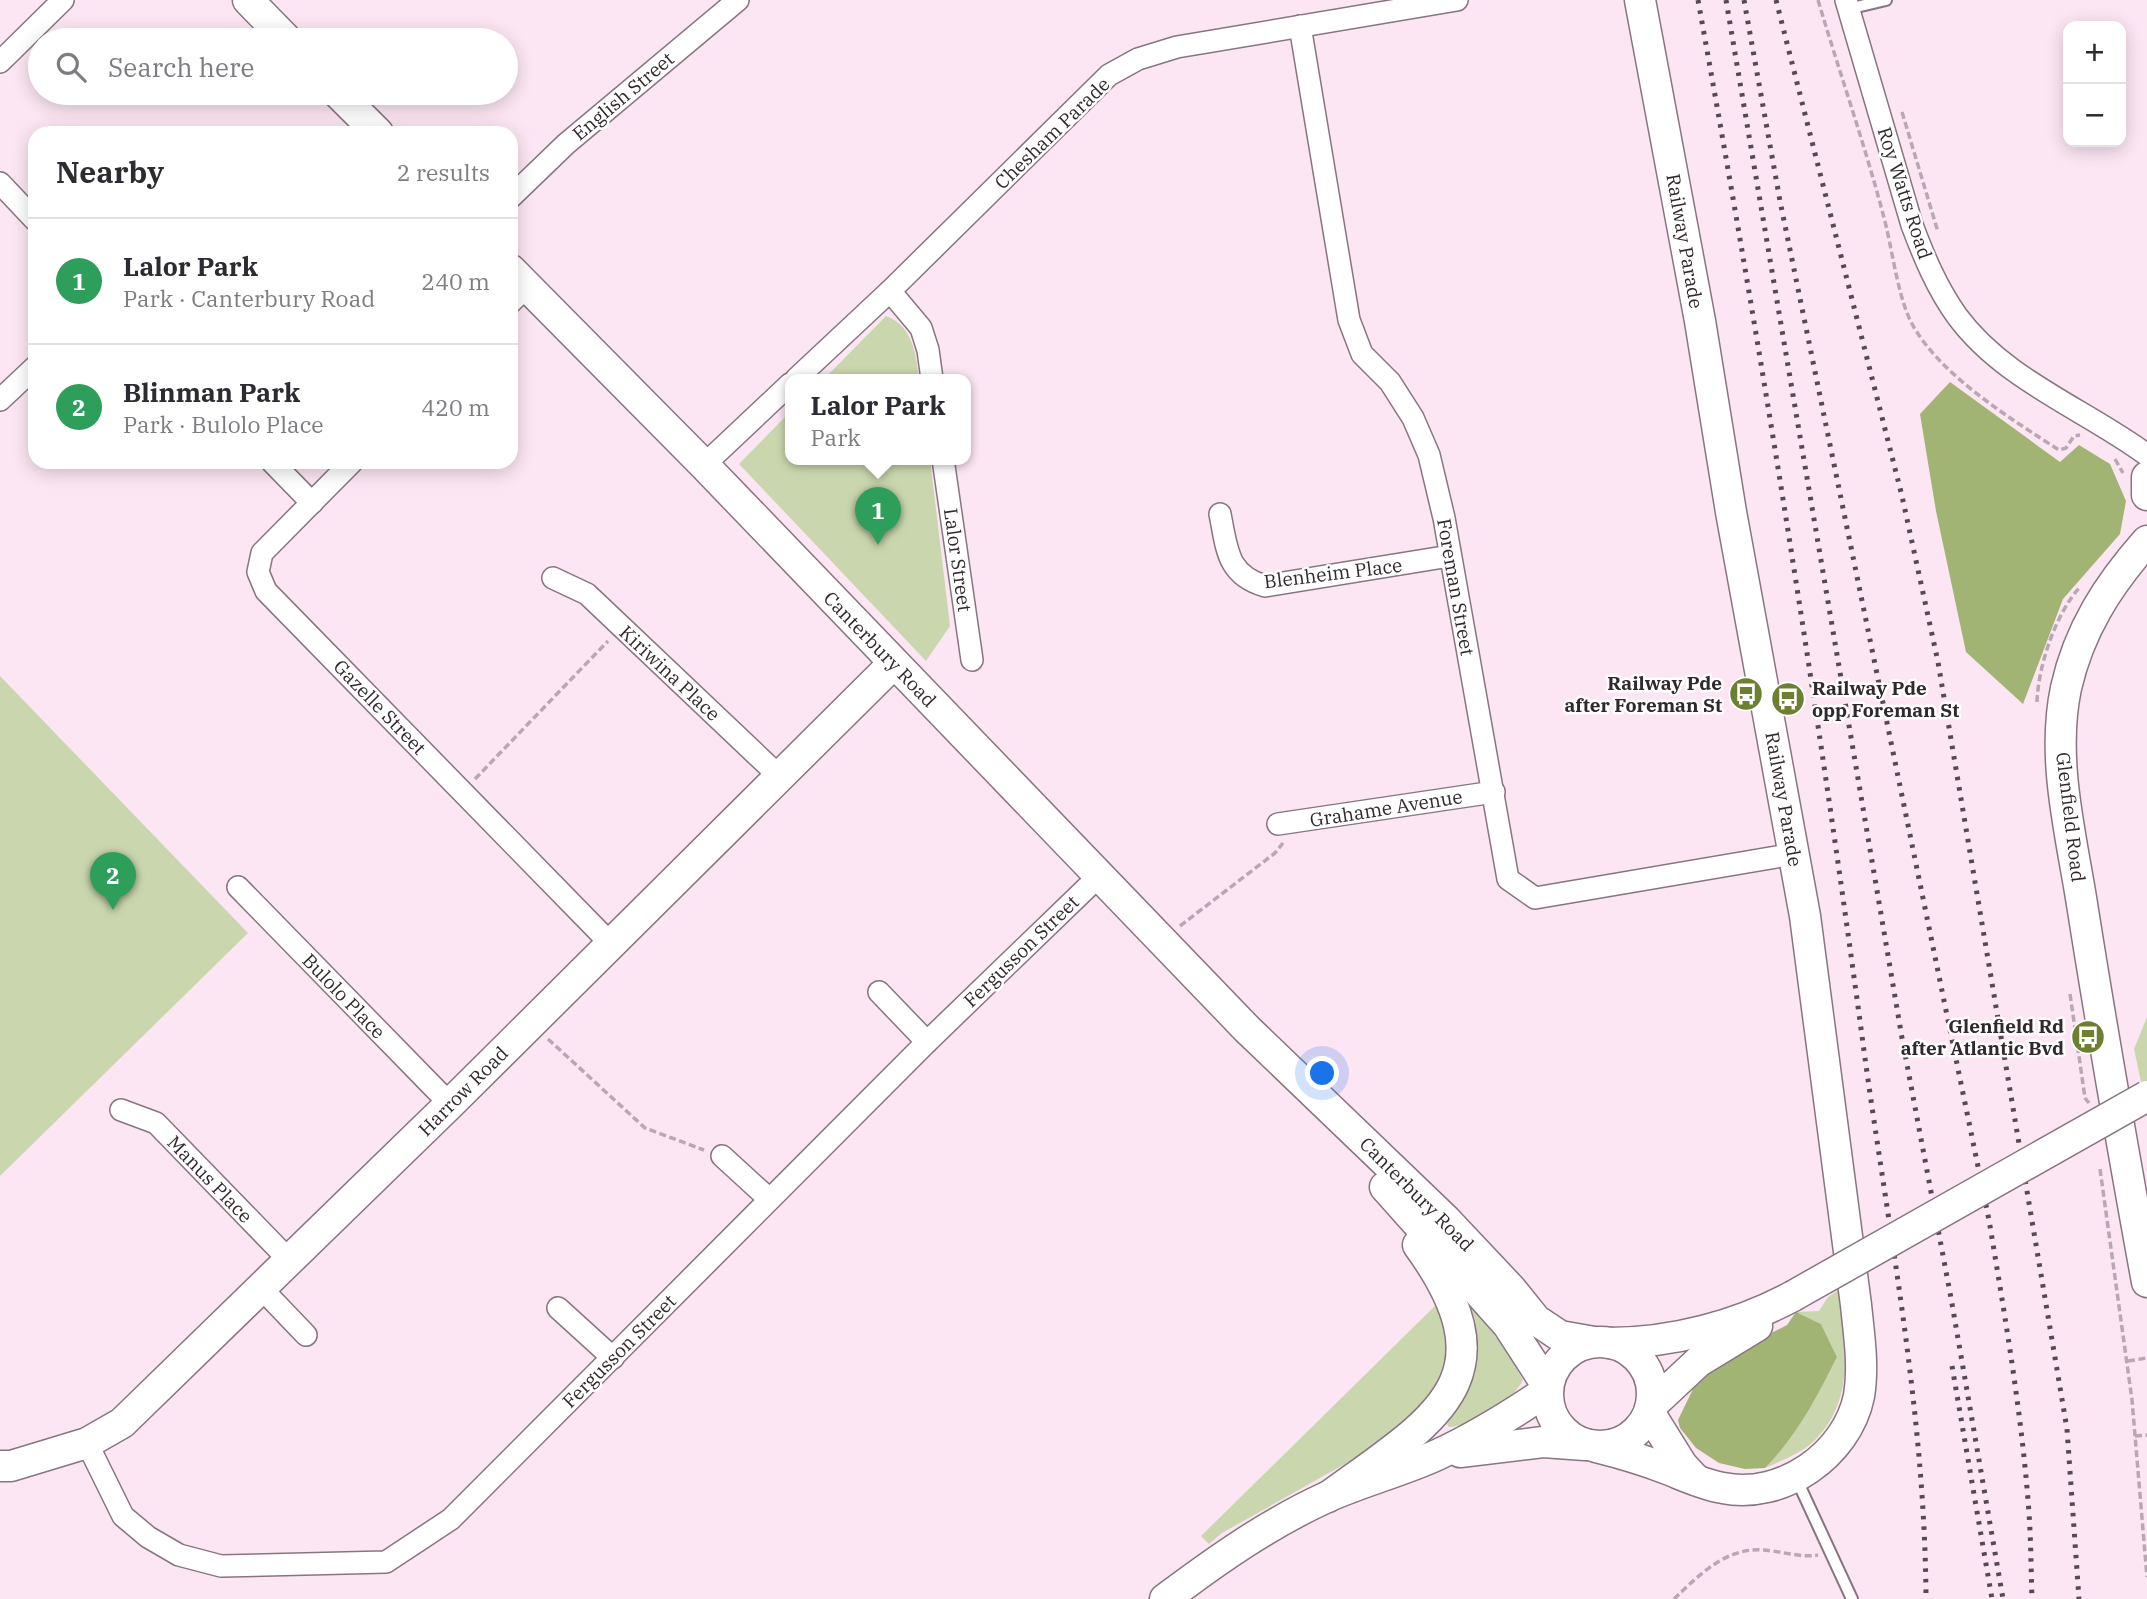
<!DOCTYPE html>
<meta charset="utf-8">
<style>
:root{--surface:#fff;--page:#f7f7f7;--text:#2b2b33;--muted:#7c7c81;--line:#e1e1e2;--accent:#6d8031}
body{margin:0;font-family:"IBM Plex Serif",serif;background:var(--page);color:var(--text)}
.controls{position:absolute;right:21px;top:21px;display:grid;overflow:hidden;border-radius:14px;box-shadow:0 4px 18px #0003}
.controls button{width:63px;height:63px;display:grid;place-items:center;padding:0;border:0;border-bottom:2px solid var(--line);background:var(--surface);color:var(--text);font:35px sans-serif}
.you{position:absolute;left:1323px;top:1074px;width:24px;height:24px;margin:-18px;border:5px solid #fff;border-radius:50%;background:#1a73e8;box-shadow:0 0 0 10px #1a73e833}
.badge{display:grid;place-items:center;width:46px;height:46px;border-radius:50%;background:var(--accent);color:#fff;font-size:23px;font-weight:700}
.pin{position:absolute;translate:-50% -58px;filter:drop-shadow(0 2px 4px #0008)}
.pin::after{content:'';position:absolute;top:37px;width:24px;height:21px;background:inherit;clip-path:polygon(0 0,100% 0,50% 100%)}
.popup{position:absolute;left:785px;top:374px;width:186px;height:91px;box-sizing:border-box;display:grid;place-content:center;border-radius:14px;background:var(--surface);filter:drop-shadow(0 2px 5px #0005);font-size:23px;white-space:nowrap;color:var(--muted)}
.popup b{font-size:26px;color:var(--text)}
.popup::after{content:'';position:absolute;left:50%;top:100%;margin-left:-14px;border:14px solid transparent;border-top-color:var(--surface)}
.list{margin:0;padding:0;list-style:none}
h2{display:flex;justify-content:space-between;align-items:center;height:91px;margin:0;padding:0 28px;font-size:30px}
h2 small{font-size:23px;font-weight:400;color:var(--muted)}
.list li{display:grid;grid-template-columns:46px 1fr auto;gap:21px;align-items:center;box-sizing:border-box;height:126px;padding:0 28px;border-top:2px solid var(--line)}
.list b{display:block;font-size:26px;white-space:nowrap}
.list p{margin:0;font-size:23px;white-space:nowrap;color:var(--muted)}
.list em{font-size:23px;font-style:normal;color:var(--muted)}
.icon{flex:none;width:38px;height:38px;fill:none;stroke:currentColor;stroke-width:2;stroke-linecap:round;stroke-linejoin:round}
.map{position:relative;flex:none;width:2147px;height:1599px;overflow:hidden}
.search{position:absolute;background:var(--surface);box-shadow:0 4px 18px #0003;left:28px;top:28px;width:490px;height:77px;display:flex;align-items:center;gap:18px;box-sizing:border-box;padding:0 24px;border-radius:38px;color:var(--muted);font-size:26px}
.panel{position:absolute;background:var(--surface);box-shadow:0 4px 18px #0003;left:28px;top:126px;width:490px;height:343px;border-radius:21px}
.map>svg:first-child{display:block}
</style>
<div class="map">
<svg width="2147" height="1599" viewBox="0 0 2147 1599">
<rect width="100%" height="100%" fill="#fce6f3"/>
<!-- green -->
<g fill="#cad7ae">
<path d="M886 316C913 326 916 354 919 379H824Z"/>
<path d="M790 412V459H930L950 626 926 661 739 464Z"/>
<path d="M0 676 248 933 0 1176Z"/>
<path d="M2147 1017V1110L2134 1049Z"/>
<path d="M1840 1289C1845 1342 1857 1400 1813 1442 1799 1454 1781 1461 1765 1468 1797 1436 1817 1397 1837 1357L1821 1324 1796 1312 1819 1311 1828 1297Z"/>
<path d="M1442 1299 1449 1368 1418 1423 1222 1533 1209 1544 1201 1536Z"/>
<path d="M1469 1303 1507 1351 1523 1380C1512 1402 1474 1426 1449 1427L1447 1424C1464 1398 1482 1356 1476 1324 1475 1317 1471 1310 1469 1303Z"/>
</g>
<!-- forest -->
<g fill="#a2b473">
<path d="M1950 382 2060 462 2079 445 2110 464 2126 501 2120 534 2063 599 2023 704 1966 652 1936 511 1920 414Z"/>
<path d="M1796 1312 1821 1324 1837 1357C1817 1397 1797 1436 1765 1468L1745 1469 1719 1463 1696 1448 1680 1428 1678 1420 1693 1389 1710 1373 1754 1342 1787 1325Z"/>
</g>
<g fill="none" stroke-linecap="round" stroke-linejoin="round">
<!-- lane casing -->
<g stroke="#887581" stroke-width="14">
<g id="lane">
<path d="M1848 9 1886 0"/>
<path d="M1796 1478 1852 1599"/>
</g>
</g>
<!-- street casing -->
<g stroke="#887581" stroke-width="24">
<g id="street">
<path d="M1846 0 1912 225C1924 257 1937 288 1957 316 2004 380 2085 409 2147 455"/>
<path d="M1300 26 1349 320 1362 354 1390 382 1413 418 1429 455 1444 518 1508 879 1535 898 1794 854"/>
<path d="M0 62 63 0"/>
<path d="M0 183 35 220"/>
<path d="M511 197 566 144 738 0"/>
<path d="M890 291 921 328 928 350 932 379"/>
<path d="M511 302 527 286"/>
<path d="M796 379 890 291 1109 75 1138 59 1177 47 1457 0"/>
<path d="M0 400 35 367"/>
<path d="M943 459 972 660"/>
<path d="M272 462 312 503"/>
<path d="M352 462 262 553 258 572 266 591 611 944"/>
<path d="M704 465 790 384"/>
<path d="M1220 514C1227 549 1227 575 1265 586L1450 556"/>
<path d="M553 578 587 594 780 777"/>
<path d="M1278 824 1494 792"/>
<path d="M238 887 450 1104"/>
<path d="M879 992 927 1042"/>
<path d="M121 1110 156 1123 290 1261"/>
<path d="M722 1156 769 1199"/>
<path d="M261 1288 306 1335"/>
<path d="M558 1308 613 1358"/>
<path d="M87 1443 123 1516 148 1537 179 1555 221 1566 386 1562 451 1519 927 1042 1098 877"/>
</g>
</g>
<!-- secondary casing -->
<g stroke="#887581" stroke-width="33">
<g id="secondary">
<path d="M248 0 287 40"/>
<path d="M338 93 378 133"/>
<path d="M511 270 704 465 1247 1029 1446 1220 1511 1289 1536 1320 1560 1336 1594 1342"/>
<path d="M2147 477V495"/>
<path d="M2147 541C2108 585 2079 630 2066 688 2051 759 2071 834 2082 904 2102 1031 2124 1156 2147 1282"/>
<path d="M1385 1187 1508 1325 1548 1387"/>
<circle cx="1600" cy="1394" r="52"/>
<path d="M1609 1343C1672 1343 1737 1326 1793 1296"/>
<path d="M1651 1406 1698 1362 1757 1326"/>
<path d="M1649 1412 1682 1465 1696 1480"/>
<path d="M1596 1447C1620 1453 1644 1460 1667 1469 1685 1476 1704 1485 1723 1488 1782 1500 1847 1455 1859 1396 1864 1366 1859 1335 1856 1305L1805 916 1731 512 1700 321 1640 0"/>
<path d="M1460 1452 1543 1442 1585 1445"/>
<path d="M0 1466H11L87 1443 122 1423 450 1104 894 663"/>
<path d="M1328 1497C1433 1420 1516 1380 1418 1245"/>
<path d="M1165 1599C1217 1560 1268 1524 1327 1497 1363 1481 1402 1471 1437 1455 1476 1437 1513 1414 1548 1390"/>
</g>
</g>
<!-- path -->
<g stroke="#b9a7b2" stroke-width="3.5" stroke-dasharray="7 3.5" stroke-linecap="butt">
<path d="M1818 0C1839 71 1864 142 1883 214 1892 246 1897 294 1911 322 1938 374 2011 419 2059 450L2066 448 2074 436 2080 435"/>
<path d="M1902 112 1938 232"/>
<path d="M2115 459 2123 473"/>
<path d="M2037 702C2038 666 2056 613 2080 587"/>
<path d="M475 779 608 641"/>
<path d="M1180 926 1275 853 1283 843"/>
<path d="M2070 994 2085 1098 2089 1103"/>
<path d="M548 1039 645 1128 704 1150"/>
<path d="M2100 1169 2132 1400 2147 1577"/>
<path d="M2128 1361 2147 1358"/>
<path d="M2135 1436 2147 1435"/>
<path d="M1674 1599C1698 1576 1726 1547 1763 1550 1781 1551 1800 1558 1818 1555"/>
</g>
<!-- lane -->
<use href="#lane" stroke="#fff" stroke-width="10"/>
<!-- street -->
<use href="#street" stroke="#fff" stroke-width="21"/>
<!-- secondary -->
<use href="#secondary" stroke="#fff" stroke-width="30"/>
<!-- rail -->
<g stroke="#554a51" stroke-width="5" stroke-dasharray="3.5 7" stroke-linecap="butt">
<path d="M1698 0C1761 349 1817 699 1864 1051 1889 1233 1925 1415 1926 1599"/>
<path d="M1726 0 1902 1038 1951 1298 2003 1599"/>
<path d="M1744 0 1780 201 1989 1220C2005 1317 2022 1415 2029 1513 2031 1542 2031 1570 2032 1599"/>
<path d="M1776 0 1902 496 1938 662 2067 1429 2079 1599"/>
<path d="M1952 1366 1992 1599"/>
</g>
<!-- secondary-bridge casing -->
<g stroke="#887581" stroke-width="33" stroke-linecap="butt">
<path id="secondary-bridge" d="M1793 1296 2147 1096"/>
</g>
<!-- secondary-bridge -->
<use href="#secondary-bridge" stroke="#fff" stroke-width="30"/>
</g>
<!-- icons -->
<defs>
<g id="bus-disc" transform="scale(1.75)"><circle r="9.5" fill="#6d8031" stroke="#fff"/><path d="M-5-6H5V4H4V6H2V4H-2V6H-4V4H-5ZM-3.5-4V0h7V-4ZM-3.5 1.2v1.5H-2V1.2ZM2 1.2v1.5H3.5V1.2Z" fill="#fff"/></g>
</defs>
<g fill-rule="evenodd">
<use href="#bus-disc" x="1746" y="694"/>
<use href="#bus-disc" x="1788" y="699"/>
<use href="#bus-disc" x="2088" y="1037"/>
</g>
<g text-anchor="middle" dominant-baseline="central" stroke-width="5" stroke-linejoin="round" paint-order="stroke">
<!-- street labels -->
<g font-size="19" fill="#30282d" stroke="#fff">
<text transform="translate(623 96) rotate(-40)">English Street</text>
<text transform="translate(1052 133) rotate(-44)">Chesham Parade</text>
<text transform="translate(1905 193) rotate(72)">Roy Watts Road</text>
<text transform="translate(1685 241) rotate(80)">Railway Parade</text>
<text transform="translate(958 560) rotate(82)">Lalor Street</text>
<text transform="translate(1333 573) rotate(-7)">Blenheim Place</text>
<text transform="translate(1456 587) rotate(80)">Foreman Street</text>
<text transform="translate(880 649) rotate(46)">Canterbury Road</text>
<text transform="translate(670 673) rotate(43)">Kiriwina Place</text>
<text transform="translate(380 707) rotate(46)">Gazelle Street</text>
<text transform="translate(1784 799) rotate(80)">Railway Parade</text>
<text transform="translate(1386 808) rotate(-9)">Grahame Avenue</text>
<text transform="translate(2071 817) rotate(83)">Glenfield Road</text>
<text transform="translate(1021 951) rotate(-44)">Fergusson Street</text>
<text transform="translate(344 996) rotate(46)">Bulolo Place</text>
<text transform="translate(463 1091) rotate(-45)">Harrow Road</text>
<text transform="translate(210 1179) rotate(46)">Manus Place</text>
<text transform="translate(1417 1194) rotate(45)">Canterbury Road</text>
<text transform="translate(619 1351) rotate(-45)">Fergusson Street</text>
</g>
<!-- poi labels -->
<g font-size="19" font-weight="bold" fill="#30282d" stroke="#fff" text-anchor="end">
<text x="1722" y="683">Railway Pde<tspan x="1722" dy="22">after Foreman St</tspan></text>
<text x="1812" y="688" text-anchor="start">Railway Pde<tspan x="1812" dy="22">opp Foreman St</tspan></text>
<text x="2064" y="1026">Glenfield Rd<tspan x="2064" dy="22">after Atlantic Bvd</tspan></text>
</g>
</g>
</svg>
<div class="controls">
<button>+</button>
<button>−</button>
</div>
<div class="you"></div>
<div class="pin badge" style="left:878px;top:545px;background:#2e9e5b">1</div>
<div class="popup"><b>Lalor Park</b>Park</div>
<div class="pin badge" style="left:113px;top:910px;background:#2e9e5b">2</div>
<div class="search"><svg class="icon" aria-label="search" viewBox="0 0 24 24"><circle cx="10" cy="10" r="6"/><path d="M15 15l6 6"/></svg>Search here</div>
<section class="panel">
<h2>Nearby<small>2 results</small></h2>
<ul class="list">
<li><span class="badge" style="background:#2e9e5b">1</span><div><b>Lalor Park</b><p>Park · Canterbury Road</p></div><em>240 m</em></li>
<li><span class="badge" style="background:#2e9e5b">2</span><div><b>Blinman Park</b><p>Park · Bulolo Place</p></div><em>420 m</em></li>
</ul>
</section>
</div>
